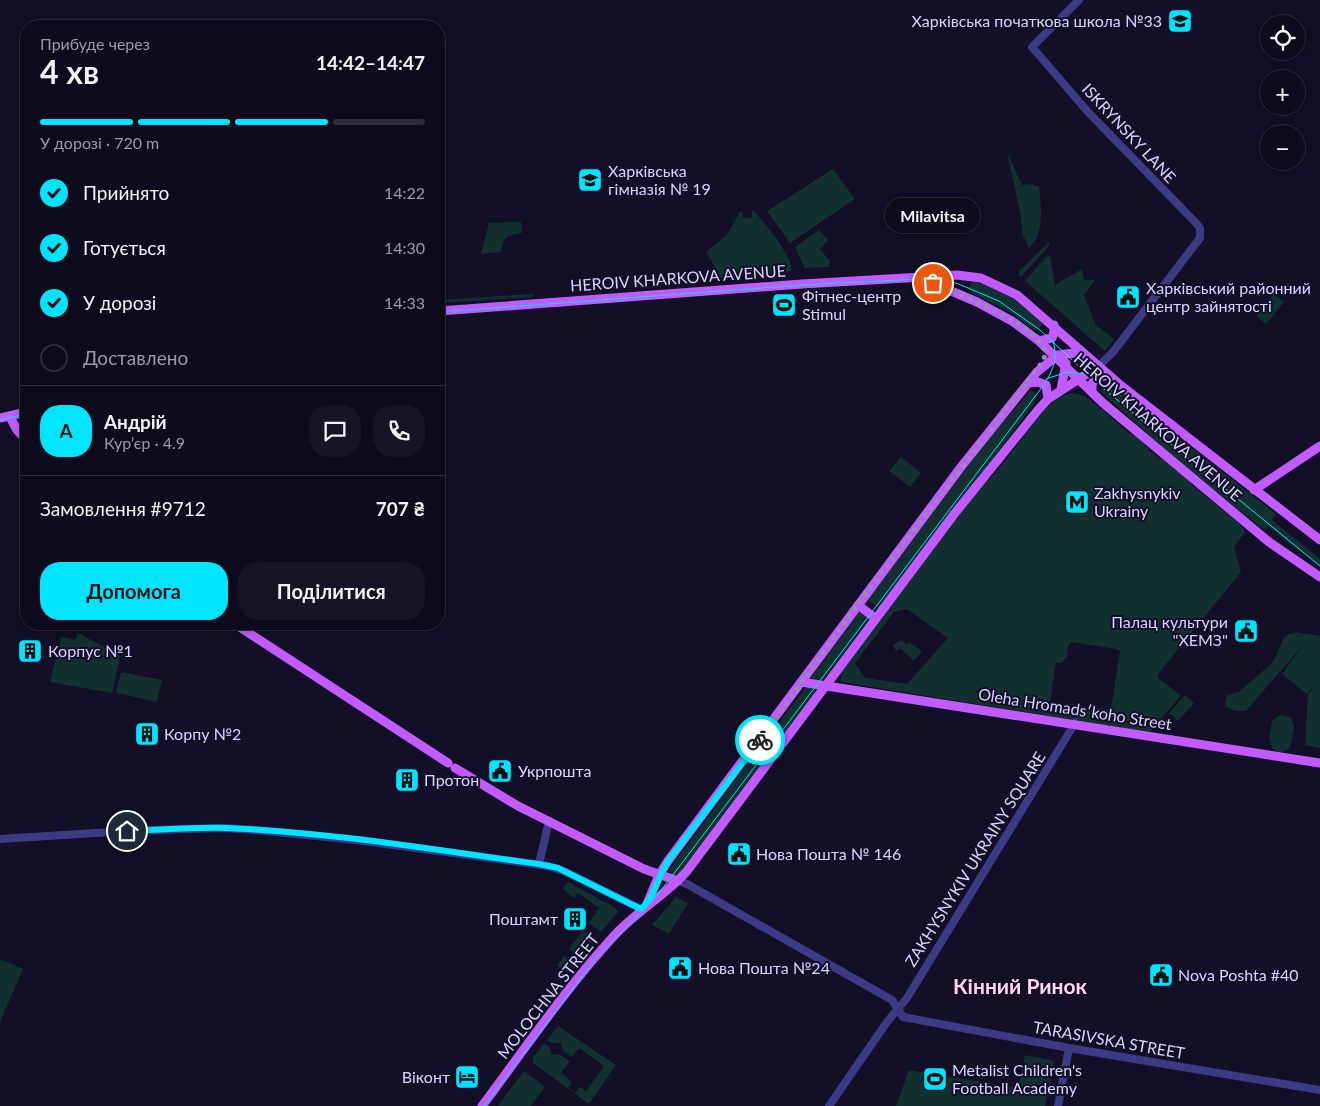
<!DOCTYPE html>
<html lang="uk">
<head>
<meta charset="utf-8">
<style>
	:root { --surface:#0e0b1c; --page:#171425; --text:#f1f3f6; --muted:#9b9ba3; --line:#2e2b3b; --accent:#00e5ff }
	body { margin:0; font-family:Lato,sans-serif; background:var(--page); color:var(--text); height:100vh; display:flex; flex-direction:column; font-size:19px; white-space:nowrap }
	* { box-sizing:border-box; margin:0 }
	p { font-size:16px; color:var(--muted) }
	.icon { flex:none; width:28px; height:28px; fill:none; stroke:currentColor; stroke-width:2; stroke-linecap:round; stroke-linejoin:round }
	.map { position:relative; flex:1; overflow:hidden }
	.side { position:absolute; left:20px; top:20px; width:425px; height:610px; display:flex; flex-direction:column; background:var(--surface); border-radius:20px; box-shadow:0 2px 8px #0003,0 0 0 1px var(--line) }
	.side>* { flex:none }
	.controls { position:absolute; left:1260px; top:15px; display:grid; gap:10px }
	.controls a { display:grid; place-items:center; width:45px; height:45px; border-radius:50%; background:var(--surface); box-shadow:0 2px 8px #0003,0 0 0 1px var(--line); font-size:25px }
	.pin { position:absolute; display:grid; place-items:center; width:42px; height:42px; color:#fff; margin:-21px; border:2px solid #fff; border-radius:50%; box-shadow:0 1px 5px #0007 }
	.courier { position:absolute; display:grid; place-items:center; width:50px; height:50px; margin:-25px; border:4px solid #00e5ff; border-radius:50%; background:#fff; color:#222; box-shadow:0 1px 6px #0007 }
	.bubble { position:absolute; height:35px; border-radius:18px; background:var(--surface); box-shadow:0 2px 8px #0003,0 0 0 1px var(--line); font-size:16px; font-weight:700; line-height:35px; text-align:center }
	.summary em { font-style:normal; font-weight:700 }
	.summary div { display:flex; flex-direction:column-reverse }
	.summary { display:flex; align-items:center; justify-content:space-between; height:85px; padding:0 20px }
	h1 { font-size:32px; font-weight:700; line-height:38px }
	.bar { display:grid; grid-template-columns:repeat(4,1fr); gap:8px 5px; align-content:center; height:60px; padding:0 20px }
	.bar i { height:6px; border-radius:4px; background:var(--line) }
	.bar .current { background:var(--accent) }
	.bar p { grid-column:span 4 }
	.line { display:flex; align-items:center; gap:12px; padding:0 20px; border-top:1px solid var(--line) }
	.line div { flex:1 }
	.round { display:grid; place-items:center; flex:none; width:52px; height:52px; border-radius:20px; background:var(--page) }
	ol { padding:0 20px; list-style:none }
	li { display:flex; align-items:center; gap:15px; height:55px }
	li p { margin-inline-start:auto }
	li .icon { padding:5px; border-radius:50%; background:var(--accent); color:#111; stroke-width:4 }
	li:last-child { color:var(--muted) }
	li i { width:28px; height:28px; border:2px solid var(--line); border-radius:50% }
	.primary-button { display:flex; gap:10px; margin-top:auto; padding:10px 20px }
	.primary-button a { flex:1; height:58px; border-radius:20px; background:var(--accent); color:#111; font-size:20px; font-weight:700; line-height:58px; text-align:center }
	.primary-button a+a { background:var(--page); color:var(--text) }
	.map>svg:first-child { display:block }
</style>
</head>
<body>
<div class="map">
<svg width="1320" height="1106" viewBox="0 0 1320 1106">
	<rect width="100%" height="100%" fill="#130f26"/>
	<path fill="#12302f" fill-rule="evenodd" d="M1007 152 1022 185 1031 184 1039 187C1041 206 1045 234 1029 248L1022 233 1021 217Z
		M833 169 855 199 790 243 767 211Z
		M752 209C763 221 794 257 791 271L716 279 715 267 706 252 727 235 740 212H743V218H752Z
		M521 222 522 233C507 235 503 237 501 252L481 254 489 223Z
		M819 230 828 240 820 249 830 261 829 267 805 268 795 247Z
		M1049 242V246L1022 276H1019V271Z
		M1050 256 1055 285 1082 269 1084 280H1095L1084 295 1095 324 1114 339 1105 351 1025 281 1046 257Z
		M975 282C992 285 1038 309 1043 325L1035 331 1011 313 972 293 968 288 971 283Z
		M533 294V297L439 303V300Z
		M1274 294 1284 302 1266 324 1256 316Z
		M1108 382 1276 514 1272 520 1320 559V567L1268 526 1264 530 1199 478 1191 484 1241 525 1245 532 1234 547 1241 572 1158 674V678L1181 696 1162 717 1163 719 1149 732 841 682 840 672 980 485C1010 471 1044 384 1078 394 1093 398 1117 424 1130 434H1134C1147 445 1157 465 1177 460L1101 392 1100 389ZM907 609 948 638 907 684 865 678 855 663 894 612ZM1071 642 1117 649 1120 651 1111 710 1050 701 1056 663H1061L1067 657 1068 646Z
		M1031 390 1038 395 1032 407 879 608 867 600 987 441Z
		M901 457 921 473 910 487 889 471Z
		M859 612 869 619 823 681 810 679Z
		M1295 632 1320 636V748L1305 745 1308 695 1317 683 1307 694 1282 674 1304 644 1246 711H1236L1225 706 1227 695 1239 692 1273 662 1285 636Z
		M78 633 120 656 112 693 50 682 61 637 75 640Z
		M901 640 907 644 909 642 922 651 914 661 900 648 896 651 893 645Z
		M121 672 162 680 157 702 116 693Z
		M806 687 815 689V694L685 867 675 876 668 871 674 862Z
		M1185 695 1194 703 1178 721 1169 713Z
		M1280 715 1291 717 1294 727 1290 748 1280 753 1273 750 1269 739 1272 721Z
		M568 882 616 908 618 912 601 932 589 923 599 908 578 893 574 898 563 889Z
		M676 897 688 903 669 934 652 925Z
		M583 930 595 939 580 957 569 949Z
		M564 956 575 965 568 974 557 966Z
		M0 959 23 969 0 1022Z
		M558 1026 616 1065 589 1104 533 1063V1058L544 1043 549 1047 552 1054 560 1055 570 1061 561 1073 572 1082 568 1088 575 1093 580 1087 586 1091 604 1066 579 1048 572 1057 563 1051 561 1043H552L547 1040Z
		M1025 1055 1054 1061 1045 1106H896L909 1070 1018 1088Z
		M524 1071 545 1087 531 1106H498Z"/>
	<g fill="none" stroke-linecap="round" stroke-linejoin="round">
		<path stroke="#3d3a85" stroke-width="8" d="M1079 0 1032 47 1088 112 1196 223 1200 228V238L1113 352 1099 366
			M0 839 127 831 223 828 256 830 356 840 549 866 566 872 641 909
			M539 864 549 821
			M678 881 687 884 892 1000 903 1017 1069 1048 1320 1090
			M829 1106 887 1022 907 998 1075 723
			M1058 1106 1069 1048"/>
		<path stroke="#c25bff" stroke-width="9" d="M923 279 977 302 1012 321 1039 341 1103 403 1269 542 1320 577
			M439 311 802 284 957 275 981 278 1017 295 1119 384 1320 540
			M1039 341 1052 338 1054 332V325
			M1028 383 1038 382 1046 385 1048 399
			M1061 389 1066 363
			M1092 392V384L1095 378 1109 375
			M10 417 17 430 26 440
			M0 418 26 412
			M1254 490 1320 446
			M858 605 875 618
			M235 624 448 763
			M801 682 1320 763
			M455 768 518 806 644 869 678 881
			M647 904 659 875 668 861 961 467 1037 372 1058 355 1074 353 1087 357
			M482 1106C524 1050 566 988 613 937 635 912 665 896 687 871L955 513 1038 410 1048 399 1099 366"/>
		<path stroke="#00e5ff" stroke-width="1" d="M439 312 802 285 919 279 956 283 999 301 1040 330 1099 385 1320 566
			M1046 379 1067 372 1087 374
			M0 420 26 414
			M484 1106 597 957 654 899 679 867 1043 386C1052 372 1059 359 1053 342"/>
	</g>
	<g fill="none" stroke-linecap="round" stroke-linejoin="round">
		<path stroke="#948fb3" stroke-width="5" stroke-dasharray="0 9" d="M760 740 861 600 1043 361C1046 354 1045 349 1041 343 1026 322 959 293 933 283"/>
		<path stroke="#00e5ff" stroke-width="6" d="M127 831C160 830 193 827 226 828 330 832 435 850 539 864L558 868 641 909C655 897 658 876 668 861L760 740"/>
	</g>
	<defs>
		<symbol id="school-square" viewBox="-11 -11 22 22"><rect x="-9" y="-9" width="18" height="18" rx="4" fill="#00e5ff" stroke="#130f26"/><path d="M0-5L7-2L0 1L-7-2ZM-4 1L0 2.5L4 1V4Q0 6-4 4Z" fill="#111"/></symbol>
		<symbol id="civic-square" viewBox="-11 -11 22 22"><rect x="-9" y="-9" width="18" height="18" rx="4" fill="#00e5ff" stroke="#130f26"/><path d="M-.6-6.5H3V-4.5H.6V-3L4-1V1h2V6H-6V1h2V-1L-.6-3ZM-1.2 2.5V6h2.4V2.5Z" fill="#111"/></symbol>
		<symbol id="stadium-square" viewBox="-11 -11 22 22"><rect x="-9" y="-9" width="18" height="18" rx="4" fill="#00e5ff" stroke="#130f26"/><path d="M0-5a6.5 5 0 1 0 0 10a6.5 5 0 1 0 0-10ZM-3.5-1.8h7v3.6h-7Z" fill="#111"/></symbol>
		<symbol id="metro-square" viewBox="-11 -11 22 22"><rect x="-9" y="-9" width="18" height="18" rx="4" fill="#00e5ff" stroke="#130f26"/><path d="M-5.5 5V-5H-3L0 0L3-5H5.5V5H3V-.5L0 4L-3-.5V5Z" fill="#111"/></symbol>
		<symbol id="building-square" viewBox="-11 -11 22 22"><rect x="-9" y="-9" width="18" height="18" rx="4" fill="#00e5ff" stroke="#130f26"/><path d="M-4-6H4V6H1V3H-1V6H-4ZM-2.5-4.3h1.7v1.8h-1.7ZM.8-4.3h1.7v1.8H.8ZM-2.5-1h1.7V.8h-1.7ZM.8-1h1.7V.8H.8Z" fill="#111"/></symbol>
		<symbol id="hotel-square" viewBox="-11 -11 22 22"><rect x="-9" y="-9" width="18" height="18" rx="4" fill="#00e5ff" stroke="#130f26"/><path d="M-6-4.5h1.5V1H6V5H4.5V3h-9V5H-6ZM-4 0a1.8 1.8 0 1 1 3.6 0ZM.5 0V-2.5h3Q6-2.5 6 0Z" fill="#111"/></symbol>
	</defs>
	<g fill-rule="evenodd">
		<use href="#school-square" x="1166" y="7" width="28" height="28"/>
		<use href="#school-square" x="576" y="166" width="28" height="28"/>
		<use href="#civic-square" x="1114" y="283" width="28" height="28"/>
		<use href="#stadium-square" x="770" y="291" width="28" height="28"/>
		<use href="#metro-square" x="1063" y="488" width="28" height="28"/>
		<use href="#civic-square" x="1232" y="617" width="28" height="28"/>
		<use href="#building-square" x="16" y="637" width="28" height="28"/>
		<use href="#building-square" x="133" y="720" width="28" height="28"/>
		<use href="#civic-square" x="486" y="757" width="28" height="28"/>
		<use href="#building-square" x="393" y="766" width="28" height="28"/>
		<use href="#civic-square" x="725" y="840" width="28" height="28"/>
		<use href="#building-square" x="561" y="905" width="28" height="28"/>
		<use href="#civic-square" x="666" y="954" width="28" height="28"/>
		<use href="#civic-square" x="1147" y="961" width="28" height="28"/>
		<use href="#hotel-square" x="453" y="1063" width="28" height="28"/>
		<use href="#stadium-square" x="921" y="1065" width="28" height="28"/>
	</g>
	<g text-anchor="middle" stroke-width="4" stroke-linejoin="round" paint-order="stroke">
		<g font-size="16" fill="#d9d4ff" stroke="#130f26" text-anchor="start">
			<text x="1162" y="27" text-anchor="end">Харківська початкова школа №33</text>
			<text x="608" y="177">Харківська<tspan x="608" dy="18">гімназія № 19</tspan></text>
			<text x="1146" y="294">Харківський районний<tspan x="1146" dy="18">центр зайнятості</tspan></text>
			<text x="802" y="302">Фітнес-центр<tspan x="802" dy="18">Stimul</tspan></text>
			<text x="1094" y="499">Zakhysnykiv<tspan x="1094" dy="18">Ukrainy</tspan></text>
			<text x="1228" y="628" text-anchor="end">Палац культури<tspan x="1228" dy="18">"ХЕМЗ"</tspan></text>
			<text x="48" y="657">Корпус №1</text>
			<text x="164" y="740">Корпу №2</text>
			<text x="518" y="777">Укрпошта</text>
			<text x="424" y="786">Протон</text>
			<text x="756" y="860">Нова Пошта № 146</text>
			<text x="558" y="925" text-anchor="end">Поштамт</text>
			<text x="698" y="974">Нова Пошта №24</text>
			<text x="1178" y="981">Nova Poshta #40</text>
			<text x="952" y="1076">Metalist Children's<tspan x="952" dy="18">Football Academy</tspan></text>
			<text x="450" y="1083" text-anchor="end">Віконт</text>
		</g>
		<g font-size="16" fill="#d9d4ff" stroke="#130f26">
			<text transform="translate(1129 133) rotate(47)" y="6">ISKRYNSKY LANE</text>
			<text transform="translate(678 278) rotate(-4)" y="6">HEROIV KHARKOVA AVENUE</text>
			<text transform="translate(1158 427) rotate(41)" y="6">HEROIV KHARKOVA AVENUE</text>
			<text transform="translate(1075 709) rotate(9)" y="6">Oleha Hromadsʹkoho Street</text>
			<text transform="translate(975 859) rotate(-58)" y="6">ZAKHYSNYKIV UKRAINY SQUARE</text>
			<text transform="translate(548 996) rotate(-52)" y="6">MOLOCHNA STREET</text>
			<text transform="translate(1109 1040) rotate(10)" y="6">TARASIVSKA STREET</text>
		</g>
		<g font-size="21" font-weight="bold" fill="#ffd6f0" stroke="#130f26">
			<text x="1020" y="994">Кінний Ринок</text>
		</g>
	</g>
</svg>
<div class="controls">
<a><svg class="icon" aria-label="locate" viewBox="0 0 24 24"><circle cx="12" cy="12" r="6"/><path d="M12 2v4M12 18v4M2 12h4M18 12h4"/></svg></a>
<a>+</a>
<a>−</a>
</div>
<div class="pin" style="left:933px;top:283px;background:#ea580c"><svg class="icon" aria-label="bag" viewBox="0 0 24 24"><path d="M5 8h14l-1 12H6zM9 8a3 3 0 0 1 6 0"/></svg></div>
<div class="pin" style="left:127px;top:831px;background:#1f2937"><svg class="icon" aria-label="home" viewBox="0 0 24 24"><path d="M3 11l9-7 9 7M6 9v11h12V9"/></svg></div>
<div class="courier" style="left:760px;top:740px"><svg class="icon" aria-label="bike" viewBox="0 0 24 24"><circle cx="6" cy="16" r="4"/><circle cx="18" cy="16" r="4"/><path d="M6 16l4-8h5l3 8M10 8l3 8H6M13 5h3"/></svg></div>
<div class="bubble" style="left:885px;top:198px;width:95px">Milavitsa</div>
<section class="side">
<div class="summary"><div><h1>4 хв</h1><p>Прибуде через</p></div><em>14:42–14:47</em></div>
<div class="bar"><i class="current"></i><i class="current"></i><i class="current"></i><i></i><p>У дорозі · 720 m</p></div>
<ol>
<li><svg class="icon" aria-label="check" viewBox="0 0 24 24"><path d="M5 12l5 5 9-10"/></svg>Прийнято<p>14:22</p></li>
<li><svg class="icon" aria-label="check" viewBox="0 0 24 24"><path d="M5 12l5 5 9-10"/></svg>Готується<p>14:30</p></li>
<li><svg class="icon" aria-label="check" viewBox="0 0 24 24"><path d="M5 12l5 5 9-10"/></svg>У дорозі<p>14:33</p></li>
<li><i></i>Доставлено</li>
</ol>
<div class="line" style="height:90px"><b class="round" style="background:var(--accent);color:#111">А</b><div><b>Андрій</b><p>Кур’єр · 4.9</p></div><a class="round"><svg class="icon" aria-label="chat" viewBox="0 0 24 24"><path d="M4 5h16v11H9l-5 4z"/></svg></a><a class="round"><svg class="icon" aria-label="phone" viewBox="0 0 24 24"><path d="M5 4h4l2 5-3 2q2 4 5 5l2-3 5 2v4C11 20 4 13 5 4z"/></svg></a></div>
<div class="line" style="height:65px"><div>Замовлення #9712</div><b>707 ₴</b></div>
<div class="primary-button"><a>Допомога</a><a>Поділитися</a></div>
</section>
</div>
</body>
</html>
